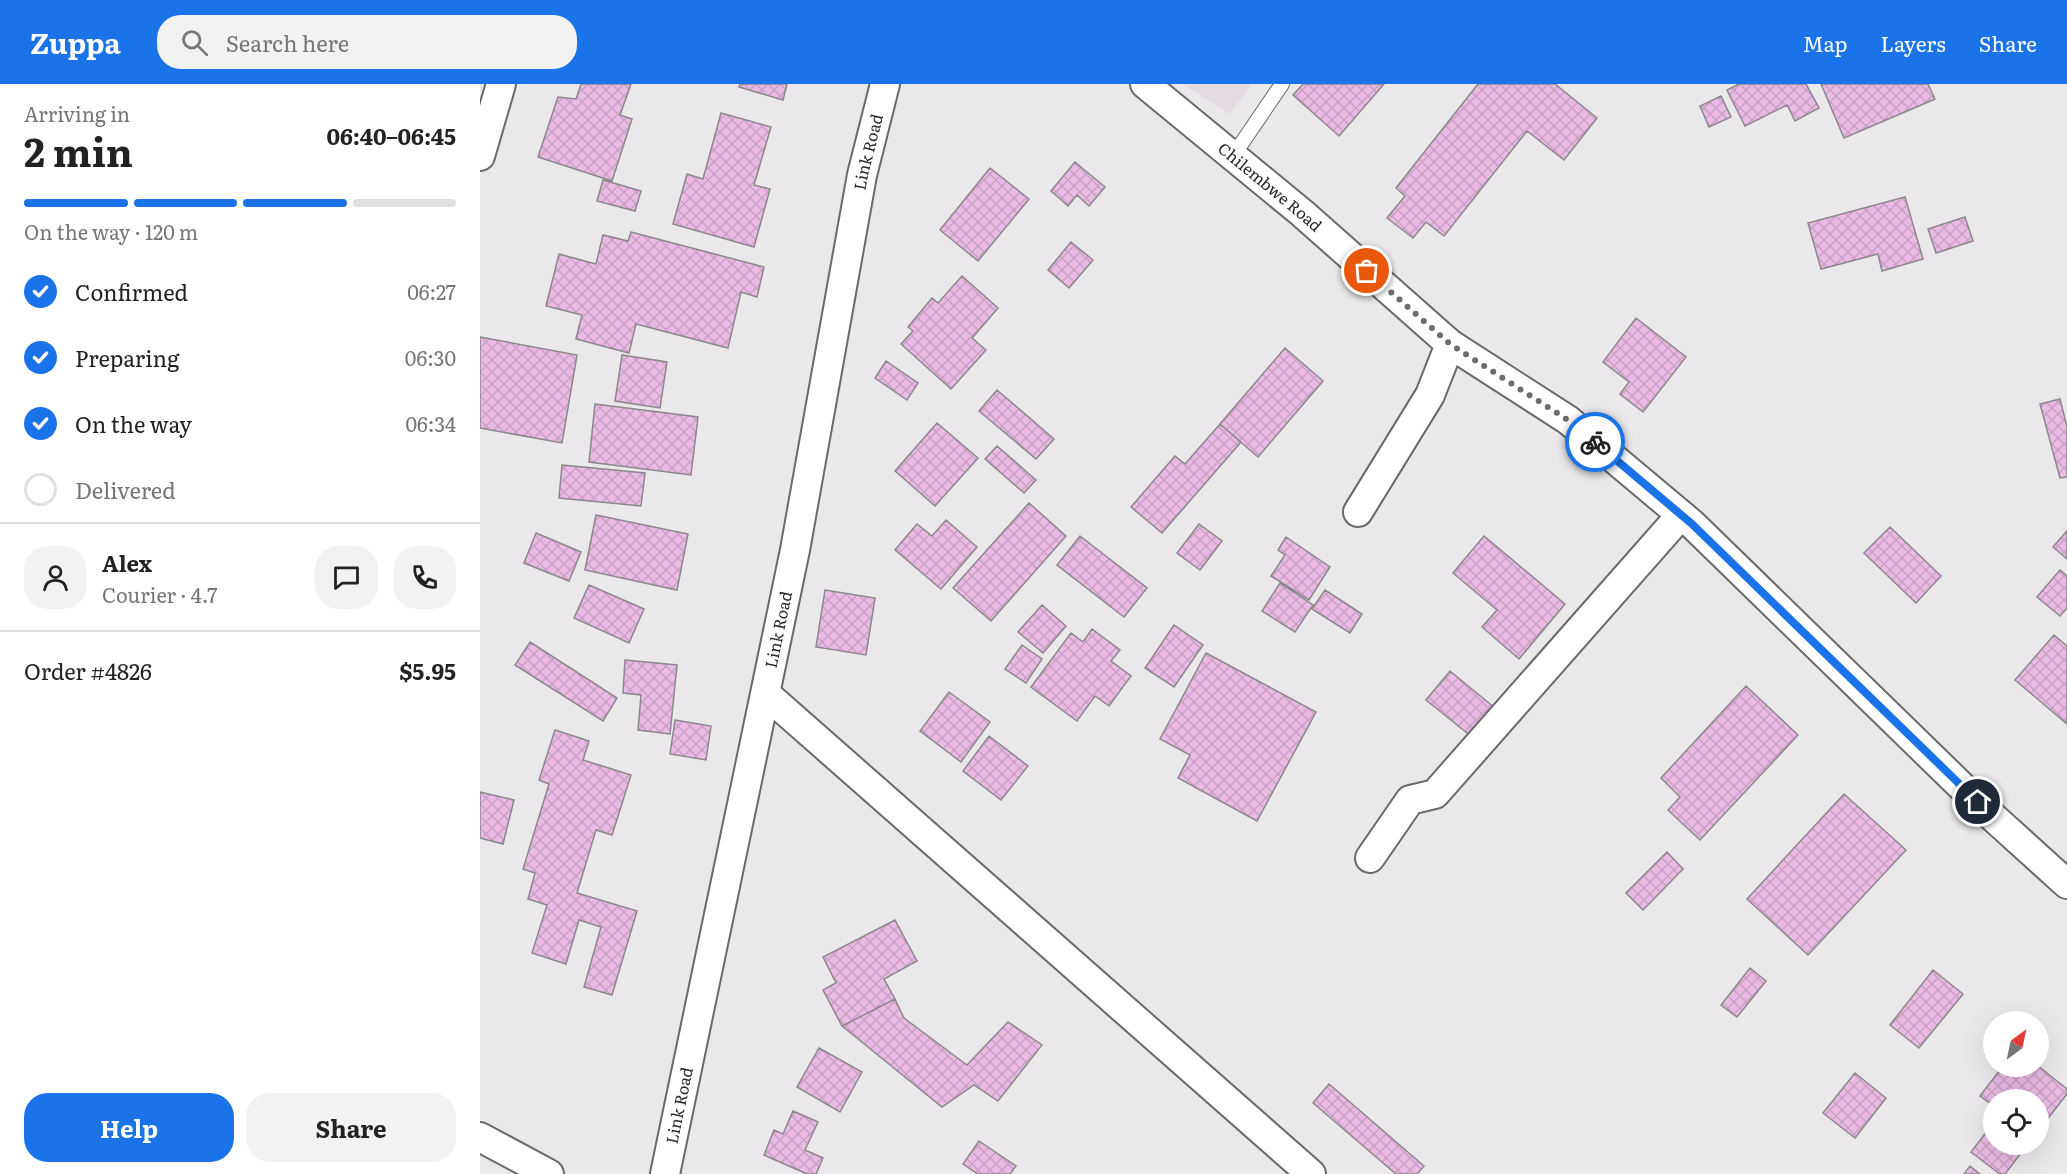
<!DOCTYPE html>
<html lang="en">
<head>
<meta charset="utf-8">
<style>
	:root { --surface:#fff; --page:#f2f2f2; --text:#222; --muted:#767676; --line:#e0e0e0; --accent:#1a73e8 }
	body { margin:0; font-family:Literata,serif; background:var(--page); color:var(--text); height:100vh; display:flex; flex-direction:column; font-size:22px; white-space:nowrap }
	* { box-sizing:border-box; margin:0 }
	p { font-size:20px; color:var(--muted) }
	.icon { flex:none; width:33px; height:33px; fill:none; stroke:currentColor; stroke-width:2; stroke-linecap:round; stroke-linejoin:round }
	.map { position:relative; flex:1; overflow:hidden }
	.panel { display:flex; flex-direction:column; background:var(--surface); width:480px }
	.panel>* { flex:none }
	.needle { width:39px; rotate:33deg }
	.buttons { position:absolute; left:1503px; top:927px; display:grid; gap:12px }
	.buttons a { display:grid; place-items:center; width:66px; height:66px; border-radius:50%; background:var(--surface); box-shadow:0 6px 24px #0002; font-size:30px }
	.pin { position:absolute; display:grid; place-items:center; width:51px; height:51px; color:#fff; margin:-26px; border:3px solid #fff; border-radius:50%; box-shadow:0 2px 6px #0007 }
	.courier { position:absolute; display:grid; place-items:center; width:60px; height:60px; margin:-30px; border:4px solid #1a73e8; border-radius:50%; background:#fff; color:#222; box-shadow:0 2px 8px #0007 }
	.headline em { font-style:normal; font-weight:700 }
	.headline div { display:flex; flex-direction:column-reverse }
	.headline { display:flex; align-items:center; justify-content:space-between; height:102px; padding:0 24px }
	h1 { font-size:39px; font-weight:700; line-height:45px }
	.bar { display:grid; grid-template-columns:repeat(4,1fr); gap:9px 6px; align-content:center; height:72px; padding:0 24px }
	.bar i { height:8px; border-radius:4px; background:var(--line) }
	.bar .active { background:var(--accent) }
	.bar p { grid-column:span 4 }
	.line { display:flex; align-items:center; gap:15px; padding:0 24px; border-top:2px solid var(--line) }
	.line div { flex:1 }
	.round { display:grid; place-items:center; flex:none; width:63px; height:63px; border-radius:24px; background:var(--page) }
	ol { padding:0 24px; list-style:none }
	li { display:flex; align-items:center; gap:18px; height:66px }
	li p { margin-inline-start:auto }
	li .icon { padding:6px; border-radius:50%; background:var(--accent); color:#fff; stroke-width:4 }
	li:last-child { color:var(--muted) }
	li i { width:33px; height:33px; border:3px solid var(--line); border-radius:50% }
	.button { display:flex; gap:12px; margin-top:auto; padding:12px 24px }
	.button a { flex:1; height:69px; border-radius:24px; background:var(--accent); color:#fff; font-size:24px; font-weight:700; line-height:69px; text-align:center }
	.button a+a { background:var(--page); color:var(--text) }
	header { display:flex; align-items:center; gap:36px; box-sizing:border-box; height:84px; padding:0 30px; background:var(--accent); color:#fff }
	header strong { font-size:28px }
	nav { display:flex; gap:33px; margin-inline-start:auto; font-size:21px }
	.search { width:420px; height:54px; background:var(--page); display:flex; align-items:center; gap:15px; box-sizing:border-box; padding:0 21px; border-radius:24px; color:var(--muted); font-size:22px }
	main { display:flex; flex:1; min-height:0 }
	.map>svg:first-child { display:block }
</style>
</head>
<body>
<header>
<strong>Zuppa</strong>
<div class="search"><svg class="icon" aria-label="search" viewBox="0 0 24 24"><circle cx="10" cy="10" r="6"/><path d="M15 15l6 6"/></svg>Search here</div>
<nav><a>Map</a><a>Layers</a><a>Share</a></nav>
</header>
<main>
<section class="panel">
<div class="headline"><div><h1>2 min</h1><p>Arriving in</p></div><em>06:40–06:45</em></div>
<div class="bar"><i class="active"></i><i class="active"></i><i class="active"></i><i></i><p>On the way · 120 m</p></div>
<ol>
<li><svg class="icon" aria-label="check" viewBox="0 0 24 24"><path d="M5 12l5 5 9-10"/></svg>Confirmed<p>06:27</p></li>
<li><svg class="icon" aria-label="check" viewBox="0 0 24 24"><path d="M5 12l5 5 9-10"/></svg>Preparing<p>06:30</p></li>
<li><svg class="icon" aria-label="check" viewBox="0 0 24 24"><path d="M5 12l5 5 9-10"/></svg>On the way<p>06:34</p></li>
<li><i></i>Delivered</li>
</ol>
<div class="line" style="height:108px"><a class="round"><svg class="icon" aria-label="person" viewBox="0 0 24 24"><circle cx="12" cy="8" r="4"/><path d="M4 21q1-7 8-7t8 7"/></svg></a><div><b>Alex</b><p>Courier · 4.7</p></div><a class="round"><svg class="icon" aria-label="chat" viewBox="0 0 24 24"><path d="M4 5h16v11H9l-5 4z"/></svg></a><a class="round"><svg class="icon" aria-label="phone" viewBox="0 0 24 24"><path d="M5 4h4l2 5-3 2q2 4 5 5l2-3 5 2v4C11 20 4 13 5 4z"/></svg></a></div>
<div class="line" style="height:78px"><div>Order #4826</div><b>$5.95</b></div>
<div class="button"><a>Help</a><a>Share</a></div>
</section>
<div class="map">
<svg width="1587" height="1090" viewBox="0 0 1587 1090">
	<defs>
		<pattern id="building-cross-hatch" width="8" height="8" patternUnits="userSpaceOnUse" patternTransform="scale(1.5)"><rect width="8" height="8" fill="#eabae5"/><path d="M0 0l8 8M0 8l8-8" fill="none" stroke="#c9a0c4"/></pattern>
	</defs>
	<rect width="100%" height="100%" fill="#eae8ea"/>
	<path fill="#e3dae2" d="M702 0H772L750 30Z"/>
	<path fill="url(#building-cross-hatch)" stroke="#8b888a" stroke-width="1.5" d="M101 0H151L140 31 152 35 132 97 58 73 78 13 96 15Z
		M260 0H307L303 16 259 3Z
		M823 0H904L859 52 813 11Z
		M998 0H1075L1117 34 1084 76 1047 47 964 152 946 138 933 154 907 134 925 112 916 104Z
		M1259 0H1326L1339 24 1315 37 1307 21 1265 42 1247 6Z
		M1341 0H1448L1455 15 1364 54Z
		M1241 12 1251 33 1229 43 1220 22Z
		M241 29 291 43 274 101 290 105 274 163 193 140 207 90 223 95Z
		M595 78 625 103 609 122 597 111 588 122 571 107Z
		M510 84 549 115 498 177 460 146Z
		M123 96 161 107 155 127 117 117Z
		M1425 113 1443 175 1402 187 1398 170 1341 185 1328 139Z
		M1485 133 1493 157 1456 169 1448 145Z
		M151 148 284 183 277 213 261 208 248 264 156 240 149 269 96 255 102 231 66 222 79 170 116 180 123 151 148 157Z
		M591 158 613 176 589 204 568 186Z
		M482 192 518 224 492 254 506 266 471 305 421 260 433 247 428 243 452 214 458 219Z
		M1156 234 1206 273 1163 328 1140 310 1149 298 1123 278Z
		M0 253 97 271 82 359 0 344Z
		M805 264 843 297 778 373 740 340Z
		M142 271 187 278 180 324 135 317Z
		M406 277 438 299 427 316 395 294Z
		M517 306 574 355 556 375 499 327Z
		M1580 315 1587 343V393L1580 394 1560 320Z
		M115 320 218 333 211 391 109 378Z
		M457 339 498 374 455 422 415 387Z
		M740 340 761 358 682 449 651 423 695 372 705 380Z
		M517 362 556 396 544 409 505 375Z
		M82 381 165 389 161 422 79 414Z
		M549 419 586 452 511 537 473 504Z
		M116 431 208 450 197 506 105 486Z
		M466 436 497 463 461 505 415 466 437 440 452 452Z
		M719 440 742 457 720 486 697 469Z
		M1410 443 1461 492 1436 519 1384 469Z
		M1587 447V475L1573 463Z
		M56 449 101 468 89 497 44 479Z
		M600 452 667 504 644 533 577 481Z
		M1004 452 1085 520 1039 575 1002 543 1017 526 973 489Z
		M806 453 850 483 829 516 791 492 805 471 798 466Z
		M1580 486 1587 492V524L1580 532 1557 513Z
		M800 499 833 521 815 548 782 527Z
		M109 501 164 525 149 559 94 534Z
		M345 506 395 514 386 571 336 563Z
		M845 506 882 530 870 549 832 525Z
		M562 521 586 542 563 569 538 548Z
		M694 541 723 561 694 603 665 584Z
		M612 545 640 566 631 577 651 592 629 622 615 612 597 637 551 603 591 549 603 558Z
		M1574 551 1587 562V640L1535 596Z
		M50 558 137 614 123 637 35 581Z
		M542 561 562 575 546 599 525 585Z
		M726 569 836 628 777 737 698 694 710 671 680 655Z
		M145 576 197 581 190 650 158 646 161 611 143 609Z
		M970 587 1015 624 992 653 946 616Z
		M1266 602 1318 651 1220 756 1188 726 1200 713 1181 694Z
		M469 608 510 638 481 678 440 647Z
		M195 636 231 642 226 676 190 670Z
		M75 646 109 657 103 676 151 691 132 751 116 746 97 809 157 827 132 911 104 903 121 843 99 836 86 880 52 869 67 821 48 815 55 789 43 785 69 700 59 696Z
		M509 652 548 682 521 716 483 687Z
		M0 708 34 716 23 760 0 754Z
		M1364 710 1426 766 1328 871 1267 815Z
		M1187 768 1203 785 1163 826 1146 809Z
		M415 836 437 877 404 895 415 915 362 942 343 906 356 899 343 873Z
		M1270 884 1286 897 1257 933 1241 921Z
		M1453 886 1483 910 1439 964 1410 941Z
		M415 915 424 934 487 981 528 938 562 961 518 1017 494 1001 462 1023 362 942Z
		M339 964 382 988 360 1028 317 1003Z
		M1523 982H1558L1587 1005V1010L1558 1047V1016H1514V1022L1500 1012Z
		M1375 989 1406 1014 1375 1054 1343 1029Z
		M849 1000 944 1082 937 1090H916L833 1019Z
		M313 1027 338 1038 325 1066 343 1074 336 1090H327L284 1071 294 1046 303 1050Z
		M1514 1038V1060H1548L1525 1090H1520L1491 1068Z
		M499 1057 536 1082 530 1090H498L483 1080Z
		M1490 1082 1500 1090H1484Z"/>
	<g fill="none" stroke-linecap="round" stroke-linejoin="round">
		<defs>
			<path id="service" d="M753 72 802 0"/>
			<g id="minor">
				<path id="s1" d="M665 0 822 129 970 260 1088 336 1212 440 1514 734 1587 800"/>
				<path d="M0 72 21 0"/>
				<path d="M878 428 950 311 970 260"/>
				<path d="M286 610 831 1090"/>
				<path d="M890 774 930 716 955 710 1201 431"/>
				<path d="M0 1053 69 1090"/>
				<path id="s2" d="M185 1090 315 466 382 91 405 0"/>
			</g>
		</defs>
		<use href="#service" stroke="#6b686a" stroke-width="16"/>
		<use href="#minor" stroke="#6b686a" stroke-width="32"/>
		<use href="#service" stroke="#fff" stroke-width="14"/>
		<use href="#minor" stroke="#fff" stroke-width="28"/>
	</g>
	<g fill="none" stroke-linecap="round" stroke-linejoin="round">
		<path stroke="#6d6b6d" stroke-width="6" stroke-dasharray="0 10.8" d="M887 187 970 260 1088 336 1115 358"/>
		<path stroke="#1a73e8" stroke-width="8" d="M1115 358 1212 440 1498 718"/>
	</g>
	<g text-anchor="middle" stroke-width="4.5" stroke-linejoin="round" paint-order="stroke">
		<g font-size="16" fill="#292829" stroke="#f8f5f7">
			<text dy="6" stroke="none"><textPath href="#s2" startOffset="1042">Link Road</textPath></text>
			<text dy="6" stroke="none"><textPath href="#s1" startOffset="162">Chilembwe Road</textPath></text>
			<text dy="6" stroke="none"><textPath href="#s2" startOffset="556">Link Road</textPath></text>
			<text dy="6" stroke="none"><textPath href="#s2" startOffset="70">Link Road</textPath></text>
		</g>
	</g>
</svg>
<div class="buttons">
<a><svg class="needle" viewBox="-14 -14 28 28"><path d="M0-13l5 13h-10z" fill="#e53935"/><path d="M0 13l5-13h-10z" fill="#767676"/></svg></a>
<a><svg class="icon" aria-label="locate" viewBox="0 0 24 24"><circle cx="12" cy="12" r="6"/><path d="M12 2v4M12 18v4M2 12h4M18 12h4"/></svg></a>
</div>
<div class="pin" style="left:887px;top:187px;background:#ea580c"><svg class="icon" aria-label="bag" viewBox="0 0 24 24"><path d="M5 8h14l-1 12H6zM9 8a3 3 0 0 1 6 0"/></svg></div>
<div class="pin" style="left:1498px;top:718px;background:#1f2937"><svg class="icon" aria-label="home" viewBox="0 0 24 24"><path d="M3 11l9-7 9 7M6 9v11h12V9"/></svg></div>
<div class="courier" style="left:1115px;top:358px"><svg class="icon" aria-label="bike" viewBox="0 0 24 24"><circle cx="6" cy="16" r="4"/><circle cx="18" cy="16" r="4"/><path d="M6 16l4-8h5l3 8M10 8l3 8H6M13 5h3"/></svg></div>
</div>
</main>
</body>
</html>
